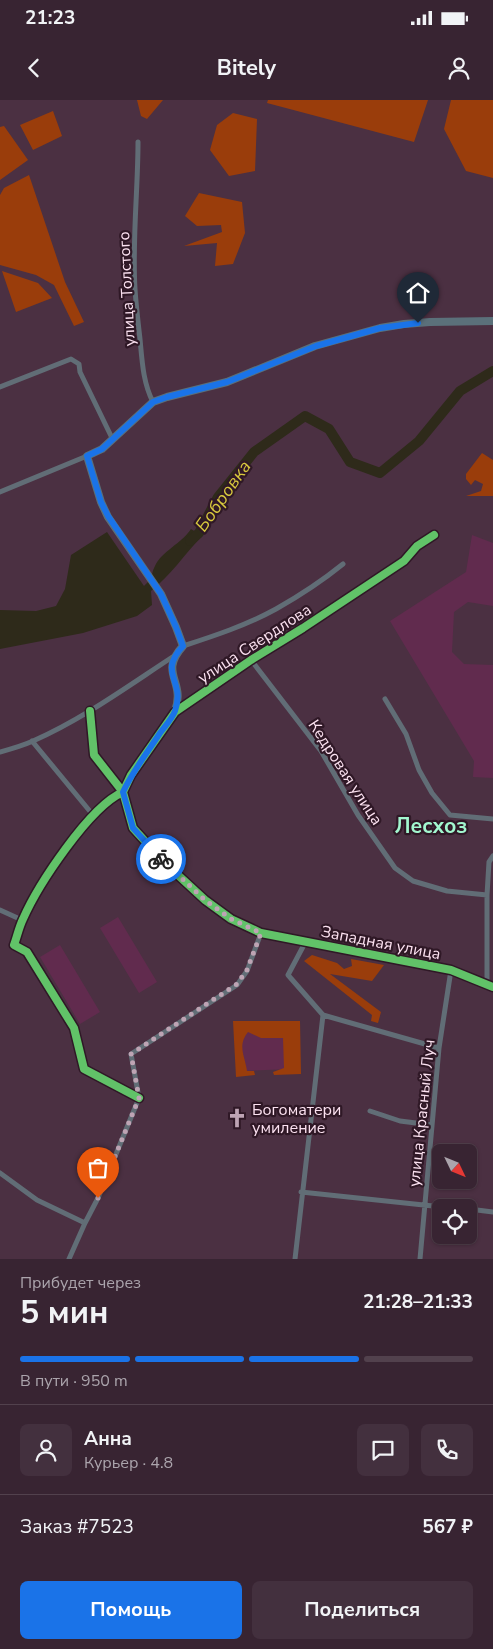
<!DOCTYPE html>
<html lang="ru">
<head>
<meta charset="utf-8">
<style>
	:root { --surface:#382432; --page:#43303e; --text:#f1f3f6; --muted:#aba4ac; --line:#52414d; --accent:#1a73e8 }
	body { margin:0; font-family:"Nunito Sans",sans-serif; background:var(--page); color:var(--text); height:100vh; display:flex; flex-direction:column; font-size:19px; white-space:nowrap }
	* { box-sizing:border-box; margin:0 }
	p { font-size:16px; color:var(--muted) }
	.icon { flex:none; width:28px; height:28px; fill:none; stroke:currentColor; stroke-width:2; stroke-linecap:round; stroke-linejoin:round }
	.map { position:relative; height:1159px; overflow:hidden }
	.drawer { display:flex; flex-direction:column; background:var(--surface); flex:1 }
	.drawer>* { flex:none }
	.needle { width:32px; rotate:133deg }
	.tools { position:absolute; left:432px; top:1044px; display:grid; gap:10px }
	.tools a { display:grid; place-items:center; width:45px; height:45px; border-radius:8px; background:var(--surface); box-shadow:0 1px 4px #0004,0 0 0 1px var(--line); font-size:25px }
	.pin { position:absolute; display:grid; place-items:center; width:42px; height:42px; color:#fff; margin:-51px -21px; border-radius:50% 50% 50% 0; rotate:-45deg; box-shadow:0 0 5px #0007 }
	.pin .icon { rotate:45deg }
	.courier { position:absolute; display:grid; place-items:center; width:50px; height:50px; margin:-25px; border:4px solid #1a73e8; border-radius:50%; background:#fff; color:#222; box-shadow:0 1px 6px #0007 }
	.summary em { font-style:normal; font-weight:700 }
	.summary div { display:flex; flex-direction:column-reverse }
	.summary { display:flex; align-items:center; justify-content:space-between; height:85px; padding:0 20px }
	h1 { font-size:32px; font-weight:700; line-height:38px }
	.bar { display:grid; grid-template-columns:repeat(4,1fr); gap:8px 5px; align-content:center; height:60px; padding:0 20px }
	.bar i { height:6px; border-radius:4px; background:var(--line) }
	.bar .selected { background:var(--accent) }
	.bar p { grid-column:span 4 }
	.line { display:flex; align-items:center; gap:12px; padding:0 20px; border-top:1px solid var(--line) }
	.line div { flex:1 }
	.round { display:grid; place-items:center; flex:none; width:52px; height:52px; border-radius:8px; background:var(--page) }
	.primary-button { display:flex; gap:10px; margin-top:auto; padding:10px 20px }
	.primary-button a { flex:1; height:58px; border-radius:8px; background:var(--accent); color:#fff; font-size:20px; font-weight:700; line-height:58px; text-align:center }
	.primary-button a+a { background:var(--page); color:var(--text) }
	.status { display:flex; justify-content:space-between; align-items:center; height:35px; padding:0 25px; background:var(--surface); direction:ltr }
	.status svg { height:14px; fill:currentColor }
	header { display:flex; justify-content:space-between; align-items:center; height:65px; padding:0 20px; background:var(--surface); font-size:22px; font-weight:700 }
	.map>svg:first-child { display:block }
</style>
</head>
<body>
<div class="status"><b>21:23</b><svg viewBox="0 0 49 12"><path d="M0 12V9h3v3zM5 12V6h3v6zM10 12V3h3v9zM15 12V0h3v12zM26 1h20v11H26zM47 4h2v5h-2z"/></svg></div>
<header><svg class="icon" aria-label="back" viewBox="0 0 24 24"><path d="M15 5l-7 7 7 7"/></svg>Bitely<svg class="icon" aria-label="person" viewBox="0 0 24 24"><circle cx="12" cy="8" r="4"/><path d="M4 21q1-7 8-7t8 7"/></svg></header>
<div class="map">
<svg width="493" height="1159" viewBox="0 0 493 1159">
	<rect width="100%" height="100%" fill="#4b3042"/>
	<path fill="#612b4e" d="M472 435 493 443V506L468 502 454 512 452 552 464 564 493 565V678L473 677 474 661 390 521 466 472Z
		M118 817 157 882 139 893 100 828Z
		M60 845 100 912 80 924 40 857Z
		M290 931 291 969 241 971 240 932Z"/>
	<path fill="#9a3d0b" d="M137 0H163L147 19 141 16Z
		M268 0H428L414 42 267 3Z
		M451 0H493V78L466 71 444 29Z
		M53 11 62 36 33 50 20 25Z
		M233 13 257 19 255 71 229 76 210 50 217 25Z
		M4 26 28 60 0 80V27Z
		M29 75 65 182 84 222 74 226 54 185 36 175 0 165V95L4 88Z
		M199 93 242 102 245 133 233 164 215 166 217 143 184 146 222 132 221 125 197 126 185 116Z
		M2 171 38 183 52 198 16 212Z
		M482 353 493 360V396H466L481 391 483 384 475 380 471 385 466 379V374Z
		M312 855 337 863 344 869 352 866 351 859 384 865 372 881 330 874 381 912 378 923 371 921 372 915 304 861Z
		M233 921H300L301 974 274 975 273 972 284 968 283 938H261L248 932C237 946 245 956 247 971H254L255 975 236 977Z"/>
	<path fill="#2e2a1a" d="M191 429 202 436C185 454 170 476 151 491L152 505 137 516 83 533 0 549V510L36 511 56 506 65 489 71 455 107 432 144 486C156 475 149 478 155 466 161 452 182 443 191 429Z"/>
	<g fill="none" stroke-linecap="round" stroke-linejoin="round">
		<path stroke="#2e2a1a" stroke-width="10" d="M190 441 199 433 218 397 254 352 305 316 329 329 350 362 380 373 419 341 460 291 493 271"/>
		<path stroke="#616d76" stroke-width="5" d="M138 42C138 91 132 140 135 189 136 205 138 222 140 239 142 260 143 283 153 302
			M0 287 71 259 79 264 80 272 112 338
			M0 392 87 356
			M183 546C214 536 247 525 276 509 299 496 322 481 343 464
			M251 560 321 651 358 715 395 768 413 781 447 791 487 795
			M385 599 406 634 419 670 432 693 450 715 493 719
			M90 611 94 655 123 692C89 707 38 785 23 819 19 827 17 837 14 845L27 852 74 928 84 969 139 998
			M175 612 251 560 303 528 404 461 417 446 434 435
			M32 641 93 715
			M0 652C11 649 22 646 33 641 83 619 128 586 174 556
			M0 810 22 820
			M306 841 288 875 323 915
			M487 884V795L489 762 493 756
			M139 998 131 954 237 885 247 871 261 833
			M370 1011 400 1021 432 1025
			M0 1073 37 1100 85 1123
			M301 1092 452 1108
			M469 1109 493 1112
			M69 1159 85 1123 98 1098 139 998
			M295 1159 323 915 439 948
			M420 1159 439 948 451 870"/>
		<path stroke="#5b707a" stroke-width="8" d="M493 221 430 222 404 224 380 228 315 246 227 282 167 297 153 302 102 349 87 356 101 402 108 417 161 494 176 527 183 546C158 574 186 580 175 611 172 620 163 629 158 637 145 655 132 672 123 692L133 728 166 764 205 800 231 819 261 833 451 870 493 887"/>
		<defs>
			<path id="cycleway" d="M90 611 94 655 123 692 133 728 166 764 205 800 231 819 261 833 451 870 493 887
				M139 998 84 969 74 928 27 852 14 845C17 837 19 827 23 819 38 785 89 707 123 692L131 675 175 612 251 560 303 528 404 461 417 446 434 435"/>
		</defs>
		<use href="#cycleway" stroke="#2f1826" stroke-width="11"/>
		<use href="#cycleway" stroke="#61c268" stroke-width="8"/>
	</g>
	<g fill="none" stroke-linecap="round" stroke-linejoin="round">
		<path stroke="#bea4b4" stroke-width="5" stroke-dasharray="0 9" d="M98 1098 139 998 131 954 237 884 247 870 261 833 231 819 205 800 161 759"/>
		<path stroke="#1a73e8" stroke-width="6" d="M161 759 133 728 123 692C133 671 147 653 160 633 165 626 172 619 175 611 186 580 157 574 183 546L176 527 161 494 108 416 101 402 87 356 102 349 153 302 167 297 227 282 316 246 380 228 418 223"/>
	</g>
	<defs>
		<symbol id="church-bare" viewBox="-9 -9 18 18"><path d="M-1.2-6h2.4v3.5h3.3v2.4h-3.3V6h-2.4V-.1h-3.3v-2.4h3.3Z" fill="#bea4b4" stroke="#2f1826" stroke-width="2.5" paint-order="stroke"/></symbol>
	</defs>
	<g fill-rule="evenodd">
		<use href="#church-bare" x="223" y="1004" width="28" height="28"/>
	</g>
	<g text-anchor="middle" stroke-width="4.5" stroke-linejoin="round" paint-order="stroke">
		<g font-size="16" fill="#fce2f1" stroke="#2f1826">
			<text transform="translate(126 189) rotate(-93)" y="6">улица Толстого</text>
			<text transform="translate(254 543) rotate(-33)" y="6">улица Свердлова</text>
			<text transform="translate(346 672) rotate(57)" y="6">Кедровая улица</text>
			<text transform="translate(381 842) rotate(11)" y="6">Западная улица</text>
			<text transform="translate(421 1013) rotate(-84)" y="6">улица Красный Луч</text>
		</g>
		<g font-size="16" fill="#fce2f1" stroke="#2f1826" text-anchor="start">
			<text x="252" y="1015">Богоматери<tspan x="252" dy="18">умиление</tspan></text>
		</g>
		<g font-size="18" font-style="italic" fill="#d8c93e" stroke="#2f1826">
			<text transform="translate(223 396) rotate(-55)" y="6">Бобровка</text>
		</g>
		<g font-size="21" font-weight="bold" fill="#a2f7cf" stroke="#2f1826">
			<text x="431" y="733">Лесхоз</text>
		</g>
	</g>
</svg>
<div class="tools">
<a><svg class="needle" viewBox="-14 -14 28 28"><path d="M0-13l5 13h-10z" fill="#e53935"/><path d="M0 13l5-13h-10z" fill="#aba4ac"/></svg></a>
<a><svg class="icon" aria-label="locate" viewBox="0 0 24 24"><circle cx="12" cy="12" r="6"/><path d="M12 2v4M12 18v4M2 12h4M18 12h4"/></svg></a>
</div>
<div class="pin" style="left:98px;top:1098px;background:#ea580c"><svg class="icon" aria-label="bag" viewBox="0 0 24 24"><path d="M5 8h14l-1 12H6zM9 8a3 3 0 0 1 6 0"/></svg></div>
<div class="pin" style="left:418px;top:223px;background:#1f2937"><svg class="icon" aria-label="home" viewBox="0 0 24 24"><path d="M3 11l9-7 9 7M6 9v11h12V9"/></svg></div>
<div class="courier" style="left:161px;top:759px"><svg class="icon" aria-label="bike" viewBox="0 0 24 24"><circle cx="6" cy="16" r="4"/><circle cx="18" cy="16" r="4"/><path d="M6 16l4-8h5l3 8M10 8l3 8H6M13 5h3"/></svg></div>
</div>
<section class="drawer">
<div class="summary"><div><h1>5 мин</h1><p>Прибудет через</p></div><em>21:28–21:33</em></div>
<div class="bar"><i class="selected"></i><i class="selected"></i><i class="selected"></i><i></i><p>В пути · 950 m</p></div>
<div class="line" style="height:90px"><a class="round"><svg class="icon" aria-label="person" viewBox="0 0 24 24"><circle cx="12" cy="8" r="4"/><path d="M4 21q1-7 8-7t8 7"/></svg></a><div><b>Анна</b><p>Курьер · 4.8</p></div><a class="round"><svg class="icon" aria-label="chat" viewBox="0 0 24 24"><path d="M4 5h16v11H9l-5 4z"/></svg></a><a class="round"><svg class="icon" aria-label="phone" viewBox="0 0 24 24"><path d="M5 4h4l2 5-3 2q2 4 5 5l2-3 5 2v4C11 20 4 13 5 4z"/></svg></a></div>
<div class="line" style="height:65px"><div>Заказ #7523</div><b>567 ₽</b></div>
<div class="primary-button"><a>Помощь</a><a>Поделиться</a></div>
</section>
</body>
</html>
